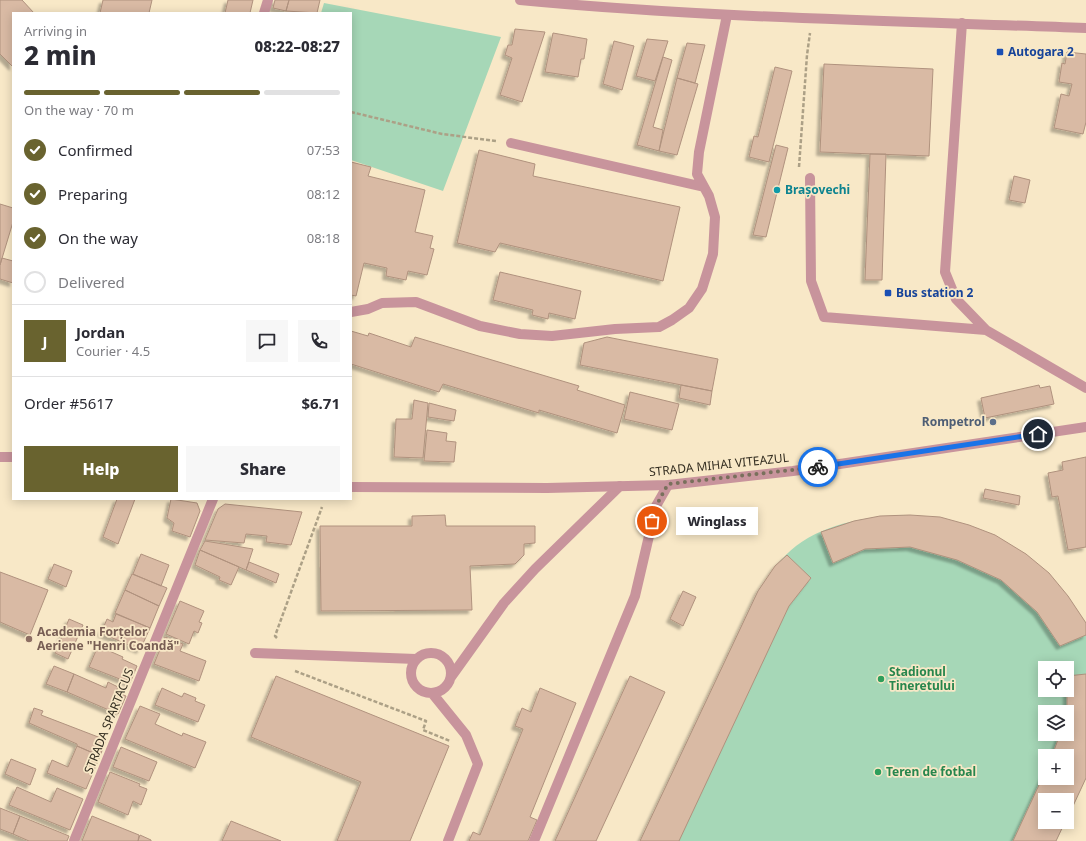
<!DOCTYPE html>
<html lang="en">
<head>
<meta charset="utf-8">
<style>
	:root { --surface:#fff; --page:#f7f7f7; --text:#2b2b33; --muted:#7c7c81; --line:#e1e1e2; --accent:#69632f }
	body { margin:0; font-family:"Noto Sans",sans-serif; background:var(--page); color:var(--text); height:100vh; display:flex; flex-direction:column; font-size:15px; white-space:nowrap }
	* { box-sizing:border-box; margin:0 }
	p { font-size:13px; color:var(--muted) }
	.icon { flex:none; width:22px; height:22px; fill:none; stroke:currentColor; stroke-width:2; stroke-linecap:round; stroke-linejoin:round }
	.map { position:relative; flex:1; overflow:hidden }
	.side { position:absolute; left:12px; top:12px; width:340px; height:488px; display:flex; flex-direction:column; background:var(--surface); border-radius:0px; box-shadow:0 2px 10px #0003 }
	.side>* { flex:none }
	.tools { position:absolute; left:1038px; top:661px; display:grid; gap:8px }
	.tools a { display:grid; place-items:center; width:36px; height:36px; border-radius:0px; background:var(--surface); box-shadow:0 2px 10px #0003; font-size:20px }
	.pin { position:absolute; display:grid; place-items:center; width:34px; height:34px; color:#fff; margin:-17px; border:2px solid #fff; border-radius:50%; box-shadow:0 1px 4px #0007 }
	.courier { position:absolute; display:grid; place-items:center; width:40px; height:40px; margin:-20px; border:3px solid #1a73e8; border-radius:50%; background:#fff; color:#222; box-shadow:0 1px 5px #0007 }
	.bubble { position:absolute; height:28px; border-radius:0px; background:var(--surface); box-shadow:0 2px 10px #0003; font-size:13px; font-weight:800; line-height:28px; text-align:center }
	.headline em { font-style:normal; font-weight:800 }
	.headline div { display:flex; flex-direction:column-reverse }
	.headline { display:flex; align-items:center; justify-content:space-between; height:68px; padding:0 12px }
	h1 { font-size:26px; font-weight:800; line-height:30px }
	.bar { display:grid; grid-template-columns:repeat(4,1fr); gap:6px 4px; align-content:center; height:48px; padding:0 12px }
	.bar i { height:5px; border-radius:3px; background:var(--line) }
	.bar .selected { background:var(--accent) }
	.bar p { grid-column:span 4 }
	.line { display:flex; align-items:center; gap:10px; padding:0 12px; border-top:1px solid var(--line) }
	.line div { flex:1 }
	.round { display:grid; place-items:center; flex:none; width:42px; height:42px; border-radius:0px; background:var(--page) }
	ol { padding:0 12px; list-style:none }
	li { display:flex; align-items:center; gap:12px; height:44px }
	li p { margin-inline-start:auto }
	li .icon { padding:4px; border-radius:50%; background:var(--accent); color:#fff; stroke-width:4 }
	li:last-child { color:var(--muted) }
	li i { width:22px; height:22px; border:2px solid var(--line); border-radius:50% }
	.button { display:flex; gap:8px; margin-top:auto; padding:8px 12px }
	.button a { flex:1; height:46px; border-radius:0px; background:var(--accent); color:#fff; font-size:16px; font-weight:800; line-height:46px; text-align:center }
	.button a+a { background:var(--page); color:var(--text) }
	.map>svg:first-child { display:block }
</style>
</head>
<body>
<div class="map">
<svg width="1086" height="841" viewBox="0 0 1086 841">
	<defs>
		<filter id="shadow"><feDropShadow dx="-3.5" dy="3.5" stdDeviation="1" flood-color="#0004"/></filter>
	</defs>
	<rect width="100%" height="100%" fill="#f8e8c7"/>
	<path fill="#a6d7b7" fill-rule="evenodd" d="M324 3 501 37 443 191 351 160V13H321Z
		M910 515 1086 623V778L1067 819V800H1045V822H1065L1056 841H640L758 591C769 576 780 558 796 546 828 522 870 516 910 515ZM1045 668H1067V690H1045ZM1045 712H1067V734H1045ZM1045 756H1067V778H1045Z"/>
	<path fill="#d9baa4" stroke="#b0927e" filter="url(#shadow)" d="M0 0H22L34 13H13V67L0 54Z
		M103 0H152L149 13H100Z
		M228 0H253L250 13H225Z
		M275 0H289L286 11 273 8Z
		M289 0H320L317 13 286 11Z
		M515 29 545 32 522 102 500 95 512 58 505 55 508 45H512Z
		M553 33 587 39 584 59H581L578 77 545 72Z
		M647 39 668 41 655 81 636 76Z
		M614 41 634 46 622 90 603 84Z
		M687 43 705 45 695 83 677 78Z
		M1067 52 1086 54V122L1083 134 1054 128 1061 94 1069 96 1072 84 1059 82 1062 63 1065 64Z
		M663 57 672 60 653 127 663 130 659 151 637 145Z
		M824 64 933 69 929 156 820 152Z
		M775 67 792 71 769 162 749 157 754 136 758 137Z
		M677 78 698 84 677 155 659 151Z
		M776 145 788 148 766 237 753 235Z
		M479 150 535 164 533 176 680 207 663 281 500 243 495 252 457 243Z
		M870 154H886L882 280H865Z
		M351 162 371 167 368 176 425 190 415 232 433 236 430 248 434 249 427 275 408 271 406 280 386 276 387 268 364 263 356 296 351 295Z
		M1014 176 1030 180 1025 203 1009 200Z
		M0 204 13 208V222L0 265Z
		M2 258 13 261V283L0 279V265Z
		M500 272 581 291 575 319 549 313 548 319 532 315 533 310 493 300Z
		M351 331 368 336 369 333 411 347 415 337 579 386 577 390 625 405 617 433 539 410V413L443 384 439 392 351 364Z
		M607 337 718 359 712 391 580 365 584 343Z
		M681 385 712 391 710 405 679 398Z
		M1039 385 1040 388 1050 386 1054 404 985 418 981 398Z
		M630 392 679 404 672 430 624 419Z
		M414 400 428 403 423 458 394 457 396 419H412Z
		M429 403 456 410 454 421 428 417Z
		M427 430 447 433 446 441 456 442 454 462 424 461Z
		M1086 457V547L1068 550 1058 496 1052 497 1048 473 1063 470 1062 462Z
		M985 489 1020 496 1019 505 983 498Z
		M117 499H135L118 544 103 537Z
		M171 499 197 503 200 511 190 537 172 531 174 523 167 518Z
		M225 504 302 512 291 545 266 542 267 536 246 534 244 543 205 540 218 509Z
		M445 515 446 526H535V543L524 544V555L515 564 470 566 472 610 321 611 320 526H412V516Z
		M910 515 940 517 969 525 995 535 1026 554 1049 573 1068 596 1086 623V635L1060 646 1037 612 1001 580 957 560 910 547 865 549 833 563 821 532 854 521 880 516Z
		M205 541 253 549 246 570 200 550Z
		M200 550 239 567 231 585 219 580 220 577 195 565Z
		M141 554 169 565 161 586 133 574Z
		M787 555 811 578 789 606 679 841H640L758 591 775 566Z
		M249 562 279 574 276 583 246 570Z
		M54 564 72 571 66 587 48 579Z
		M0 572 48 590 30 635 0 622Z
		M132 574 167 588 159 606 125 590Z
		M125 590 159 606 150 628 115 613Z
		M683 591 696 597 683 626 670 619Z
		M180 601 204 611 199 622 202 623 198 633 194 631 189 644 166 634Z
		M116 614 150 628 140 650 101 633 107 619 113 622Z
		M69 619 83 625 68 659 55 653Z
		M165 637 183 644 180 651 206 661 199 681 154 664Z
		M98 646 123 657 122 659 137 666 130 683 89 667Z
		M54 666 74 674 67 692 46 684Z
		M74 674 106 688 108 682 118 687 116 692 126 696 118 714 67 692Z
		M1086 674V778L1067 819V800H1045V822H1065L1056 841H1013L1045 772V778H1067V756H1052L1060 734H1067V676Z
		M276 676 449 746 410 841H337L361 782 251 737Z
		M630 676 665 692 596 841H555Z
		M162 688 182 697 184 693 196 698 195 701 205 705 198 722 155 705Z
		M540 688 576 703 530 817 537 820 528 841H469L473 832 480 835 523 729 515 726 522 708 531 712Z
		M140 706 160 714 155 724 182 736 183 733 206 742 195 768 125 739Z
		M34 708 43 711 41 715 106 740 100 756 77 746V744L29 723Z
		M77 746 100 756 86 789 47 773 52 760 68 767Z
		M121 747 157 762 149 781 113 767Z
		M11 759 36 769 30 785 5 774Z
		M110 772 140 784 139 786 147 789 141 805 133 801 128 815 98 802Z
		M17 787 51 802 57 788 83 799 70 830 9 805Z
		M0 808 20 816 13 834 0 829Z
		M20 816 69 836 67 841H29L13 834Z
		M92 816 139 835 138 841H82Z
		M231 821 281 841H222Z
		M140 835 151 840V841H138Z"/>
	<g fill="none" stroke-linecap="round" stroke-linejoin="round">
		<path stroke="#aca086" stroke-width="2.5" stroke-dasharray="4 2" stroke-linecap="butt" d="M351 112 442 134 496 141
			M799 167 807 55 810 33
			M277 638 275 636 322 507
			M295 671 426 721 423 730 450 741"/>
		<path stroke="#c8949c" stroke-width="10" d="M264 13 268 0
			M962 23 945 272 956 299 986 330 1086 388
			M511 143 704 187
			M810 178 811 281 824 317 986 330
			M351 312 368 309 382 303 416 302 480 326 520 334 552 336 615 329 659 327 672 320 689 308 702 289 713 254 715 217 709 196 697 174 699 152 727 15
			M534 841 635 596 656 506 668 485"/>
		<path stroke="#c8949c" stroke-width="10" d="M411 673a20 20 0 1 1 40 0a20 20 0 1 1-40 0Z
			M255 653 416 659
			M451 677 504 603 535 569 620 486
			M432 693 466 735 478 764 448 841
			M74 841 213 499"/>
		<path stroke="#c8949c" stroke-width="10" d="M520 0C708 18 897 21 1086 28
			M0 457H13
			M351 487 547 488 668 485 793 471 1086 427"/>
	</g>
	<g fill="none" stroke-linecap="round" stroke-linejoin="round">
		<path stroke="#79705c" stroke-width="4" stroke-dasharray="0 7.2" d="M652 521 656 506 668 484 818 467"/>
		<path stroke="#1a73e8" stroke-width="5" d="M818 467 1038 434"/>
	</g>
	<g fill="#1a4fb4" stroke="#f8e8c7" stroke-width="1.5">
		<rect x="996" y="48" width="8" height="8" rx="2"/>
		<rect x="884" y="289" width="8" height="8" rx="2"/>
	</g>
	<circle fill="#0f9aa8" stroke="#f8e8c7" stroke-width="1.5" cx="777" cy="190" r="4"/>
	<circle fill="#5c6f8a" stroke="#f8e8c7" stroke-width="1.5" cx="993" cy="422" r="4"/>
	<circle fill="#8d6e63" stroke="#f8e8c7" stroke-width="1.5" cx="29" cy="639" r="4"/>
	<g fill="#2e9e5b" stroke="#f8e8c7" stroke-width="1.5">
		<circle cx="881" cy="679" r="4"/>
		<circle cx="878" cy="772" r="4"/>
	</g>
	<g text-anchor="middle" stroke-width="3.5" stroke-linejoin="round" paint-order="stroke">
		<g font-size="12" font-weight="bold" fill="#164399" stroke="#f8e8c7" text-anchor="start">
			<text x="1008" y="56">Autogara 2</text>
			<text x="896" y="297">Bus station 2</text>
		</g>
		<g font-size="12" font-weight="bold" fill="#0d838f" stroke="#f8e8c7" text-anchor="start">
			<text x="785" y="194">Brașovechi</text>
		</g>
		<g font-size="12" font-weight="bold" fill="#4e5e75" stroke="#f8e8c7" text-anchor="end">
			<text x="985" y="426">Rompetrol</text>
		</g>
		<g font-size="12" fill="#352f22" stroke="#f8e8c7">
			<text transform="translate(719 465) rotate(-6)" y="4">STRADA MIHAI VITEAZUL</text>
			<text transform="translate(109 721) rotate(-68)" y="4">STRADA SPARTACUS</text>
		</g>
		<g font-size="12" font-weight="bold" fill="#785e54" stroke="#f8e8c7" text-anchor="start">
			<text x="37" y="636">Academia Forțelor<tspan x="37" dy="14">Aeriene "Henri Coandă"</tspan></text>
		</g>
		<g font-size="12" font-weight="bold" fill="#27864d" stroke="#f8e8c7" text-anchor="start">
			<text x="889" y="676">Stadionul<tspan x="889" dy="14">Tineretului</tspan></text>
			<text x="886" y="776">Teren de fotbal</text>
		</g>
	</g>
</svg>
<div class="tools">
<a><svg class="icon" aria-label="locate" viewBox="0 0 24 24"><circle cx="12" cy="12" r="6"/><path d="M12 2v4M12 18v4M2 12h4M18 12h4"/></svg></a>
<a><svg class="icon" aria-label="layers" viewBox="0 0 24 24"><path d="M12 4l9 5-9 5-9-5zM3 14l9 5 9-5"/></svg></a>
<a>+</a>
<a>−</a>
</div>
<div class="pin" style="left:652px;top:521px;background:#ea580c"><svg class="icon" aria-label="bag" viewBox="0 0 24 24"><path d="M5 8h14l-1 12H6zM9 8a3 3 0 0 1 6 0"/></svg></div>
<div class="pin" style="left:1038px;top:434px;background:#1f2937"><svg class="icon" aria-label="home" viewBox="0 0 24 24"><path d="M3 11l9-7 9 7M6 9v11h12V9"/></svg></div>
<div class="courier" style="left:818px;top:467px"><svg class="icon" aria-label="bike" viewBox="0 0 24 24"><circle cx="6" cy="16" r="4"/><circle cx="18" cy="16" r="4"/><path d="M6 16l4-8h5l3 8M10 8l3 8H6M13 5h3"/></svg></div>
<div class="bubble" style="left:676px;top:507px;width:82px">Winglass</div>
<section class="side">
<div class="headline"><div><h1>2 min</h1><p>Arriving in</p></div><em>08:22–08:27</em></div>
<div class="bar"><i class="selected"></i><i class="selected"></i><i class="selected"></i><i></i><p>On the way · 70 m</p></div>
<ol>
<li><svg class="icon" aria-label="check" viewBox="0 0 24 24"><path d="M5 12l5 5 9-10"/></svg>Confirmed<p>07:53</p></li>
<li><svg class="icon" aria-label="check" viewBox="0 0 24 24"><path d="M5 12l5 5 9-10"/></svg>Preparing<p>08:12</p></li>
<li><svg class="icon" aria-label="check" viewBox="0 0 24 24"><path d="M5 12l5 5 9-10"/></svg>On the way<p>08:18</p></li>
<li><i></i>Delivered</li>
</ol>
<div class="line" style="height:72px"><b class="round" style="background:var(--accent);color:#fff">J</b><div><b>Jordan</b><p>Courier · 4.5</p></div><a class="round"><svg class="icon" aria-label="chat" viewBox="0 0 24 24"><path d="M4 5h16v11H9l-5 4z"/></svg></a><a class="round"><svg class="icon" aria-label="phone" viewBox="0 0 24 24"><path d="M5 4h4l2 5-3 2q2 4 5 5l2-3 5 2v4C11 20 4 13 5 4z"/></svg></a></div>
<div class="line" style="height:52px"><div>Order #5617</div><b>$6.71</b></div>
<div class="button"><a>Help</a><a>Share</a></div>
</section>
</div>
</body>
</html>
